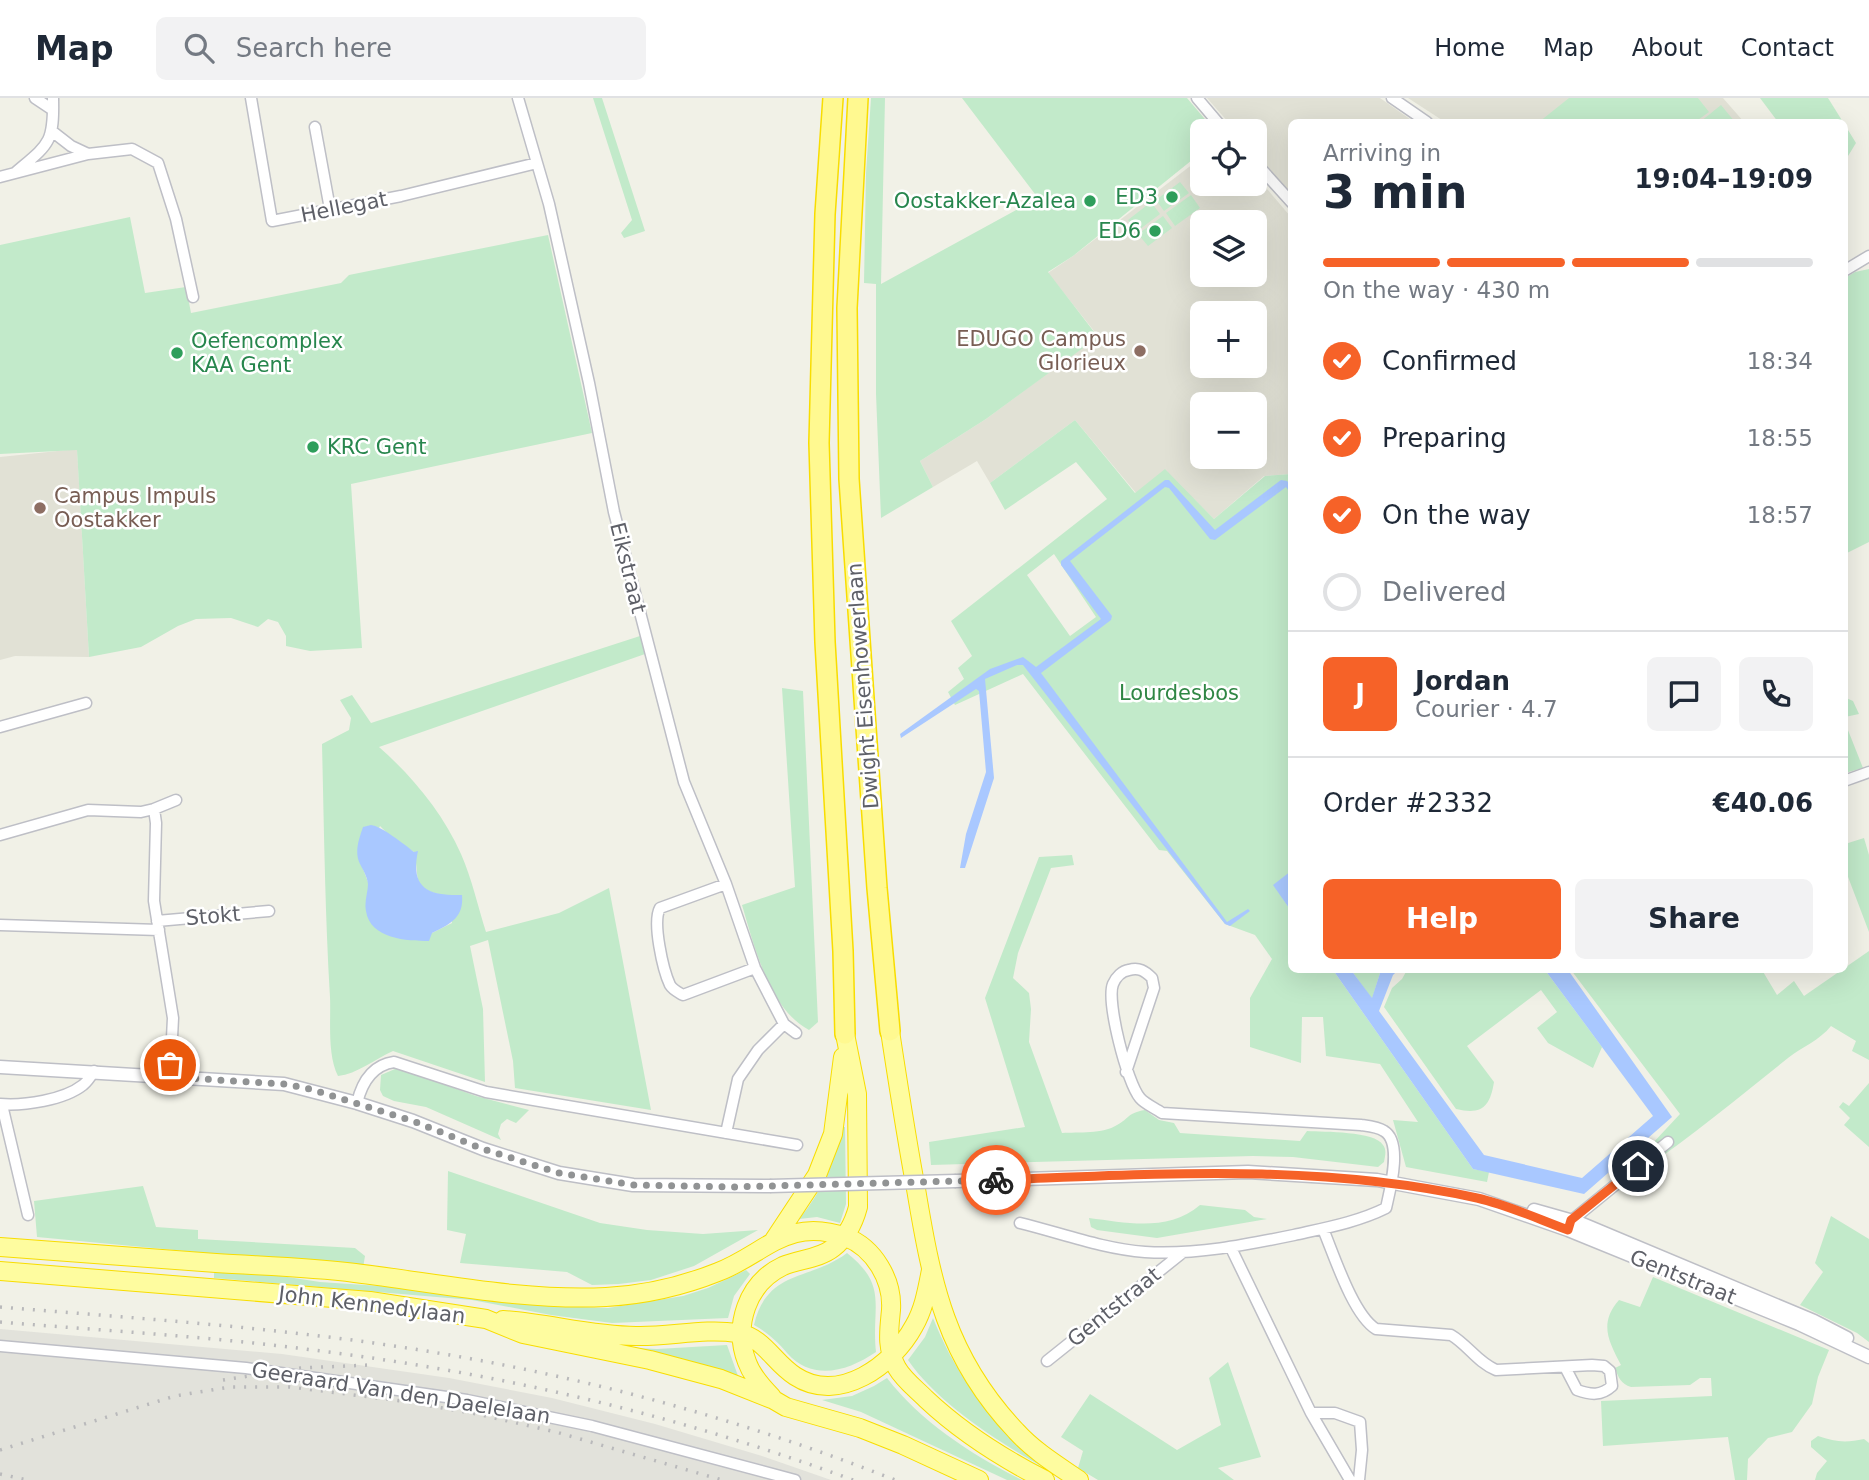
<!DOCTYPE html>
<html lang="en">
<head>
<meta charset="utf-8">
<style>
	:root { --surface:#fff; --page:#f2f2f3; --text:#1f2937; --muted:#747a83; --line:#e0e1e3; --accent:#f66228 }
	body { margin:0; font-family:"DejaVu Sans",sans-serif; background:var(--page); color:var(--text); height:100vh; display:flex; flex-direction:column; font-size:26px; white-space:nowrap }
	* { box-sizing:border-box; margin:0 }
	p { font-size:23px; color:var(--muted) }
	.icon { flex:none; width:38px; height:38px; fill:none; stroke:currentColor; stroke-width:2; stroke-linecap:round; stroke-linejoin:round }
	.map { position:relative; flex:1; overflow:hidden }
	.drawer { position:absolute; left:1288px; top:21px; width:560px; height:854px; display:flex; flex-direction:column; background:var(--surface); border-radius:10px; box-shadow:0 7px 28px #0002 }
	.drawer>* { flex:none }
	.fabs { position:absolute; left:1190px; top:21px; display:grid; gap:14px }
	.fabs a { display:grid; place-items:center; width:77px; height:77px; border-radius:10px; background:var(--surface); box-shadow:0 7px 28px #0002; font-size:35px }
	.pin { position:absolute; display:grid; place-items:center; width:60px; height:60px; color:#fff; margin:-30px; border:4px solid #fff; border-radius:50%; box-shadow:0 2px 7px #0007 }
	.courier { position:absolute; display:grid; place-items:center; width:70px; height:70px; margin:-35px; border:5px solid #f66228; border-radius:50%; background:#fff; color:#222; box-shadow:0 2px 9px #0007 }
	.summary em { font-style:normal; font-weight:700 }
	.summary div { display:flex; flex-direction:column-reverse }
	.summary { display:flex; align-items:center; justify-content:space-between; height:119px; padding:0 35px }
	h1 { font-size:46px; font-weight:700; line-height:52px }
	.bar { display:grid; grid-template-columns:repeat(4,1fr); gap:10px 7px; align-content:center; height:84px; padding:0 35px }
	.bar i { height:9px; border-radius:5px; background:var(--line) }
	.bar .on { background:var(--accent) }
	.bar p { grid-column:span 4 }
	.line { display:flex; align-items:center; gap:18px; padding:0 35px; border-top:2px solid var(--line) }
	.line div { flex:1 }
	.round { display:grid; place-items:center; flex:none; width:74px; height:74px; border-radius:10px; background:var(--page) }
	ol { padding:0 35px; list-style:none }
	li { display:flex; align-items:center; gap:21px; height:77px }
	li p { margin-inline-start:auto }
	li .icon { padding:7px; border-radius:50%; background:var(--accent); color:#fff; stroke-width:4 }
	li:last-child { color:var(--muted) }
	li i { width:38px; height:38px; border:4px solid var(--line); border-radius:50% }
	.primary-button { display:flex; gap:14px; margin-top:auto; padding:14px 35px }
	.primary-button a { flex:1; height:80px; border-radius:10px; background:var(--accent); color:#fff; font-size:28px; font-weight:700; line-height:80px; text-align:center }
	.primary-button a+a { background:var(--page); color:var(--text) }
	header { display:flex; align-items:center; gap:42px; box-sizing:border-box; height:98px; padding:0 35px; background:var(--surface); border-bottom:2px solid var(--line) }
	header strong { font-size:33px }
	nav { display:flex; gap:38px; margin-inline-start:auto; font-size:24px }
	.search { width:490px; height:63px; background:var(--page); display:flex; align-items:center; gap:18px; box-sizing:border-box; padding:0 24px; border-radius:10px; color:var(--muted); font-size:26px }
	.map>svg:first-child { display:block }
</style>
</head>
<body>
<header>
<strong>Map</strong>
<div class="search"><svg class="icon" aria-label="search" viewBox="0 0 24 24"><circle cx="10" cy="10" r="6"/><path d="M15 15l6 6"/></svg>Search here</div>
<nav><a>Home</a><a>Map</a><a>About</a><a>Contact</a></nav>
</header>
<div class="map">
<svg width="1869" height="1382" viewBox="0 0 1869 1382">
	<rect width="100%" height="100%" fill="#f1f1e7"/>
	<path fill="#e2e2db" d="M0 1231 282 1256 449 1280 552 1300 655 1326 762 1358 831 1382H0Z"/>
	<path fill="#e1e1d5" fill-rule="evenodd" d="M1207 0H1380L1414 24H1292L1291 99 1255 56V33H1236Z
		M1408 0H1723L1744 24H1445Z
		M1202 59V86H1255V77L1291 119V376L1264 378 1214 421 1194 401 1136 395 1075 322 990 385 977 363 933 389 920 363 986 321 1098 238 1048 175 1073 158ZM1202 124H1255V177H1202ZM1202 215H1255V268H1202ZM1202 306H1255V359H1202Z
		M77 351 89 559 15 558 0 562V359Z"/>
	<path fill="#c2eaca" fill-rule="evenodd" d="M593 0H602L645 133 624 140 621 135 632 122Z
		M871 0H885L881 186 1038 100 962 0H1187L1215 33H1202V54L1073 158 1048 174 1098 239 986 321 920 363 933 389 881 420 876 296V186L864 185 866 75Z
		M1569 0H1698L1709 14 1695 24H1539Z
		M1760 0H1828L1843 24H1778Z
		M1721 7 1735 24H1700Z
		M1845 27 1856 45 1845 63Z
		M1180 84 1189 95 1164 113 1156 102Z
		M1191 97 1200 110 1175 128 1166 115Z
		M1151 104 1160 116 1136 134 1128 122Z
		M1163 118 1172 130 1148 148 1138 136Z
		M130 119 145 195 186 189 191 215 341 185 349 177 548 137 592 335 351 386 362 550 310 553 286 548V538L278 524 268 521 258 529 231 520 196 521 178 528 141 549 89 559 77 352 0 356V147Z
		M1869 171V444L1845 456V180L1855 174Z
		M1075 322 1135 395 1165 371 1214 421 1265 378 1291 376 1292 773 1274 787 1291 813 1292 872H1333L1473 1071 1489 1074 1487 1084 1406 1069 1393 1022 1418 1024 1380 966 1326 958 1323 919H1302L1301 965 1250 949V900L1272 861 1255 837 1225 826 1167 753 1159 752 1023 576 955 607 948 594 964 581 958 570 972 558 951 523 1107 401 1076 364 1005 412 990 385ZM1054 456 1096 519 1070 538 1027 477Z
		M640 538 645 556 379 649C412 678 443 715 461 756 472 781 478 809 486 834L559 815 609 790 651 1012 515 990 513 963 488 842 470 848 483 911 485 984 393 953C375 961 357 976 338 978 327 956 331 923 330 899 325 815 324 730 322 646L349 632 351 620 340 602 352 597 371 625ZM380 728 391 739 414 754C421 783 409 790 447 798L452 825 432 835 368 784 362 768Z
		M782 590 803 593 818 924 809 932C769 911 754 847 742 807L795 789Z
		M1844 599 1853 603 1859 616 1845 619Z
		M1844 622 1863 670 1845 675H1844Z
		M1864 740 1869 757V834L1845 771V746Z
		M1072 757 1074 767 1051 770 1018 855 1013 880 1029 895 1031 911 1029 944 1062 1035C1078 1034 1103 1036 1117 1027 1130 1020 1127 1015 1145 1012L1159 1022 1174 1025 1180 1035 1300 1043 1307 1033C1324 1034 1375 1033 1383 1047 1387 1052 1385 1058 1384 1064L1378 1069 1293 1059 1253 1058 931 1067 929 1044 1025 1029 985 900 1039 759Z
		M1869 853V962L1852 953 1856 943 1831 928C1820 942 1802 949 1788 960 1741 998 1695 1035 1646 1070L1638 1061 1680 1016 1571 872H1762L1777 897 1794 883 1804 898Z
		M1351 872H1381L1372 901Z
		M1407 872H1545L1602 949 1593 970 1548 945 1537 930 1557 914 1541 892 1467 948 1494 984C1490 1009 1482 1017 1456 1011L1384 909 1392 890 1402 881Z
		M395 971 404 972 476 998 529 1012 516 1025 507 1021 501 1026 498 1036 501 1042 426 1009 394 1003 383 998 380 992 381 977Z
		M1869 985V1049L1844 1027 1850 1020 1839 1009 1843 1004 1849 1008Z
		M842 1029H845L846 1106 840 1125 817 1119 799 1121C822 1094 835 1063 842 1029Z
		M448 1073 600 1125 647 1132 703 1136 758 1132 694 1168 651 1182 619 1186 592 1187 567 1174 460 1165 466 1136 447 1132Z
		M143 1088 156 1129 198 1132V1141L355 1150 365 1158 363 1170 37 1139 34 1103Z
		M1200 1107 1245 1112 1254 1119 1267 1121 1157 1140 1097 1132 1091 1129 1089 1120C1128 1125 1168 1134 1200 1107Z
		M1831 1118 1869 1141V1244L1857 1235 1800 1207 1823 1174 1815 1165Z
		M847 1155C889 1188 871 1209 876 1254 848 1273 813 1284 787 1255 777 1243 768 1235 754 1227 767 1171 810 1183 847 1155Z
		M214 1172 268 1176 320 1184 395 1189 556 1208 608 1210 683 1198 708 1190 746 1172 750 1176 734 1198 728 1220 612 1225 551 1217 472 1202 214 1180Z
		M1653 1179 1829 1252 1818 1279 1812 1306 1792 1334 1768 1340 1748 1361 1747 1382H1735L1728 1339 1603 1348 1601 1303 1712 1298 1711 1280H1700L1690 1287 1631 1289C1621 1286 1618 1279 1615 1270L1621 1267C1608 1242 1599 1225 1619 1202L1640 1209Z
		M933 1220C957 1281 996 1330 1046 1371 1000 1345 937 1305 908 1262L925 1239Z
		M727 1247 738 1278 681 1261 636 1252 637 1250 657 1251Z
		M1228 1264 1261 1359 1218 1370 1234 1382H1098L1078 1370 1083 1353 1061 1339 1090 1296 1177 1352 1221 1327 1209 1280Z
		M887 1280C921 1324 972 1357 1022 1382H1007L861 1314 822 1302 852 1298 874 1288Z
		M1818 1338C1835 1344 1846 1345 1864 1341L1869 1345V1382H1815L1817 1375 1827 1363 1811 1349V1343Z"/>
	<path fill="#a9c8ff" d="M1165 382H1169L1215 432 1281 382 1287 383 1291 388V396L1286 389 1215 442 1210 441 1169 390 1165 389 1070 463 1112 518 1111 522 1041 575 1227 824 1248 811 1250 813 1230 828 1225 826 1023 567H1017L985 581 994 680 965 770H960L966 736 986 674 979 593 976 591 901 640 900 636 990 571 1023 559 1036 569 1101 521 1061 467V463Z
		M371 727C381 728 404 746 414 754L418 753C410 790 428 798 462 797 464 820 450 826 432 835L429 843C407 843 370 841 366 813 364 804 368 794 368 786 367 778 363 772 360 766 354 754 359 741 363 729Z
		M1291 773V813L1273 787Z
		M1333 872H1351L1372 900 1381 872H1398L1393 877 1379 913 1484 1057 1582 1080 1653 1018 1545 872H1568L1672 1019 1584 1096 1473 1071Z"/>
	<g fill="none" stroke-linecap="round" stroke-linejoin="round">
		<defs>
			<path id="minor" d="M35 0 53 12
				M251 0 272 123 401 98 537 65
				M518 0 549 106 589 285 614 414 684 684 726 786 755 870 784 926 796 935
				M1197 0 1225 33
				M1392 0 1427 24
				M315 29 330 111
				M53 34 71 48 88 56
				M1255 64 1292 105
				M16 74C49 46 54 45 53 0
				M0 79 88 56 132 51 158 65 176 121 193 199
				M1844 173 1869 158
				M0 629 86 605
				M1844 683 1869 674
				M154 711 176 702
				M0 737 88 712 141 714 154 711 156 725 154 803 173 920 170 979
				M726 786 660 810C652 824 663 872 670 887 673 892 678 894 683 897L755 870
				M157 823 269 813
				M0 827 159 832
				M357 1005C362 984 373 967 394 964L486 994 797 1047
				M0 1006C24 1008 64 1002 83 987 87 984 91 978 94 973
				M2 1007 28 1117
				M726 1035 738 981 758 952 784 926
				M1571 1123 1668 1044
				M1020 1125C1061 1135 1103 1151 1145 1154 1196 1157 1245 1147 1294 1137 1325 1130 1358 1124 1386 1110 1390 1092 1403 1044 1384 1033 1378 1029 1368 1028 1361 1027L1162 1015C1155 1010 1145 1006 1140 1000 1127 985 1106 903 1113 886 1116 879 1122 873 1129 872 1139 869 1145 873 1152 880L1154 890 1126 974
				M1323 1131C1334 1157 1353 1217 1376 1231L1451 1237C1468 1247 1477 1264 1496 1272L1592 1267 1604 1268 1610 1273 1612 1288C1601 1298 1591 1297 1577 1292L1565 1269
				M1231 1150 1311 1315 1350 1382
				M0 1248 246 1270 467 1302 592 1328 795 1382
				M1047 1263 1182 1155
				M1311 1315H1335L1360 1324 1362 1352 1359 1382"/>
			<path id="tertiary" d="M0 969 284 986 357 1005 413 1023 483 1051 559 1075 633 1087 770 1088
				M956 1083 1248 1074 1377 1082 1479 1101 1568 1132 1799 1226 1869 1259
				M1534 1112 1580 1125 1814 1223 1847 1240"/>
			<path id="trunk" d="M890 933C898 985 906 1038 916 1091 932 1187 946 1259 1016 1333 1034 1353 1057 1367 1079 1382
				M774 1142 817 1077 833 1036 843 959
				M0 1149C72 1154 144 1160 216 1165 262 1168 309 1169 355 1175 438 1185 522 1203 606 1199 644 1197 683 1188 718 1174 765 1156 787 1118 846 1139 874 1150 893 1182 891 1212 889 1233 886 1250 897 1270 904 1282 916 1291 926 1301 961 1334 1002 1360 1045 1382
				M0 1173 370 1203 486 1221 523 1236 650 1262 721 1281 774 1302 786 1309 860 1330 903 1347 979 1382
				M503 1222C548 1225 591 1238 636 1238 669 1239 704 1230 737 1235 764 1239 773 1264 795 1278 839 1307 893 1267 914 1228 924 1211 927 1192 931 1172
				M772 1299C762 1289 752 1278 747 1264 733 1228 747 1185 783 1168 799 1161 819 1161 833 1150 846 1140 854 1124 858 1109L857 996 845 936"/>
			<path id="motorway" d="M833 0 825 116 819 345 825 544 843 853 845 936
				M858 0 847 210 849 381 877 790 890 933"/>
		</defs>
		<use href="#minor" stroke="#bebfc6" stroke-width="13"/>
		<use href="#tertiary" stroke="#bebfc6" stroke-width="15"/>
		<use href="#trunk" stroke="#f8dd00" stroke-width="20"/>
		<use href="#motorway" stroke="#f8dd00" stroke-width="22"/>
		<use href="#minor" stroke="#fff" stroke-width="10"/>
		<use href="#tertiary" stroke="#fff" stroke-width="12"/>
		<use href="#trunk" stroke="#fefc9f" stroke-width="18"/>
		<use href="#motorway" stroke="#fff990" stroke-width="19"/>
		<path stroke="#b9b9bb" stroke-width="3.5" stroke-dasharray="2 9" stroke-linecap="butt" d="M0 1209C144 1221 289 1230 432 1254 590 1280 746 1323 895 1382
			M0 1224C109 1233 219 1239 328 1254 508 1277 683 1319 853 1382
			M223 1282 301 1270 369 1267
			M0 1352 175 1298 230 1289H290L402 1303 477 1316 556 1334 722 1382
			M0 1376 27 1382"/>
		<defs>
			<path id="tertiary-bridge" d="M770 1088 956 1083"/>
		</defs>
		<use href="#tertiary-bridge" stroke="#bebfc6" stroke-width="15" stroke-linecap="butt"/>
		<use href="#tertiary-bridge" stroke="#fff" stroke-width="12"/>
	</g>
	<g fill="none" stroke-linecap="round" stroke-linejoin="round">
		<path stroke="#919394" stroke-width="7" stroke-dasharray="0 12.6" d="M170 967V979L284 986 310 991 413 1023 483 1051 559 1075 634 1087 730 1089 996 1082"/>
		<path stroke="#f66228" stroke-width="9" d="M996 1082C1159 1076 1317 1065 1477 1100 1508 1107 1538 1121 1568 1132L1571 1122 1638 1068"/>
	</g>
	<g fill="#2e9e5b" stroke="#fff" stroke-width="2.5">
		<circle cx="1172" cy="99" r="7"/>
		<circle cx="1090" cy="103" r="7"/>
		<circle cx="1155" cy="133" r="7"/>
		<circle cx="177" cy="255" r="7"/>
		<circle cx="313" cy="349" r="7"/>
	</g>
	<g fill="#8d6e63" stroke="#fff" stroke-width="2.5">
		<circle cx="1140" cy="253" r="7"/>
		<circle cx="40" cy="410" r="7"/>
	</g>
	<g text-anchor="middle" stroke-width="5" stroke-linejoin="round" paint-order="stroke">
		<g font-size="21" fill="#27864d" stroke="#fff" text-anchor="end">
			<text x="1158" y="106">ED3</text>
			<text x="1076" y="110">Oostakker-Azalea</text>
			<text x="1141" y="140">ED6</text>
			<text x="191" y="250" text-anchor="start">Oefencomplex<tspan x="191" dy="24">KAA Gent</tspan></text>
			<text x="327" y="356" text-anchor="start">KRC Gent</text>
		</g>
		<g font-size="21" fill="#5e6068" stroke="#fff">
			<text transform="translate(344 109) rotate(-11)" y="7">Hellegat</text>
			<text transform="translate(628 470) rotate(76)" y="7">Eikstraat</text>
			<text transform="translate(863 588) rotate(-94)" y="7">Dwight Eisenhowerlaan</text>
			<text transform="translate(213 818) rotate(-5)" y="7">Stokt</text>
			<text transform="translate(1683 1179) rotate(22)" y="7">Gentstraat</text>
			<text transform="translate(372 1207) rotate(7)" y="7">John Kennedylaan</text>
			<text transform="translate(1114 1209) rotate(-39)" y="7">Gentstraat</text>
			<text transform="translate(401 1295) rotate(9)" y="7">Geeraard Van den Daelelaan</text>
		</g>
		<g font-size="21" fill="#785e54" stroke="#fff" text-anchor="end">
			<text x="1126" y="248">EDUGO Campus<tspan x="1126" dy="24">Glorieux</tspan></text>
			<text x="54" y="405" text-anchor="start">Campus Impuls<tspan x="54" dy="24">Oostakker</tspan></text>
		</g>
		<g font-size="21" fill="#2f8644" stroke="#fff">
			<text x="1179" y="602">Lourdesbos</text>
		</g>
	</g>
</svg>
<div class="fabs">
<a><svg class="icon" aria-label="locate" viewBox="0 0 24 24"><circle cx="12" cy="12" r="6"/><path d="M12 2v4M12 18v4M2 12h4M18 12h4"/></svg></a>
<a><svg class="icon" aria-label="layers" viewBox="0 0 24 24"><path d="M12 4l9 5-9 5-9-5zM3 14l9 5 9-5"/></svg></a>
<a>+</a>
<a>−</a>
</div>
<div class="pin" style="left:170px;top:967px;background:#ea580c"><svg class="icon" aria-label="bag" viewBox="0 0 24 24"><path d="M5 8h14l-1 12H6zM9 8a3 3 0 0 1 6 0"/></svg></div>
<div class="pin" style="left:1638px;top:1068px;background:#1f2937"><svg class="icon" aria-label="home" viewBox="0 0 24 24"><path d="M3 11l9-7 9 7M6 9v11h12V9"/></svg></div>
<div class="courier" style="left:996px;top:1082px"><svg class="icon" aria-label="bike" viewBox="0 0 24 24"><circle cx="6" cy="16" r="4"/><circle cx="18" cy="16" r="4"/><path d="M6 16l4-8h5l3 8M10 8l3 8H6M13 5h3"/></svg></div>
<section class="drawer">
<div class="summary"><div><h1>3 min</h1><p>Arriving in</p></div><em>19:04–19:09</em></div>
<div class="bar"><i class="on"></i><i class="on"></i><i class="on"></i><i></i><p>On the way · 430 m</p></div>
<ol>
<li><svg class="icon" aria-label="check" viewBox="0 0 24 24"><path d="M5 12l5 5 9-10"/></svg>Confirmed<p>18:34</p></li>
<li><svg class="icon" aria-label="check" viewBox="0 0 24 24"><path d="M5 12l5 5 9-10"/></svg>Preparing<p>18:55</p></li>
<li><svg class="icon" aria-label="check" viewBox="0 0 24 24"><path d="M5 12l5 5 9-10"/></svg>On the way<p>18:57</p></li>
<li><i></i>Delivered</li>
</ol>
<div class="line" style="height:126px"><b class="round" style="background:var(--accent);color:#fff">J</b><div><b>Jordan</b><p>Courier · 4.7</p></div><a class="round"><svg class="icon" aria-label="chat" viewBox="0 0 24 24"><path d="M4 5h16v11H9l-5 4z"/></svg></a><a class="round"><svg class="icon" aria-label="phone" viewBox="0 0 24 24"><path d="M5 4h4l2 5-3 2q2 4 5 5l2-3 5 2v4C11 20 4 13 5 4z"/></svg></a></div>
<div class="line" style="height:91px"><div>Order #2332</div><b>€40.06</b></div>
<div class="primary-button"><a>Help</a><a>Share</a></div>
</section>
</div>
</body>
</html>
